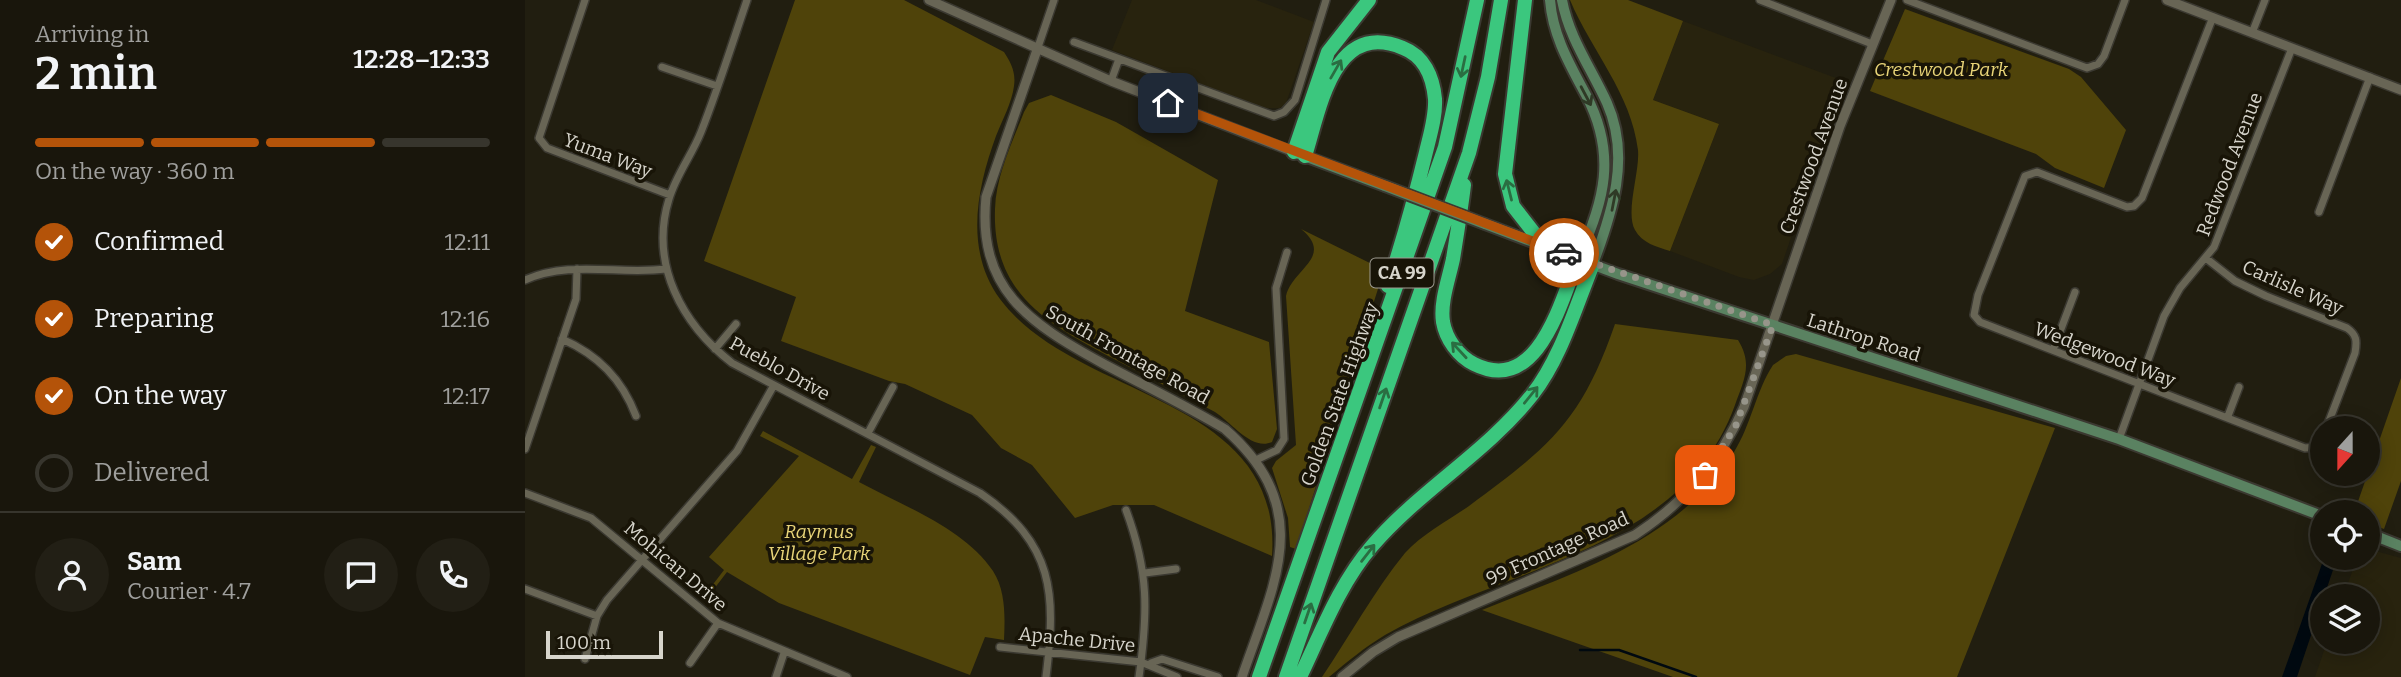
<!DOCTYPE html>
<html lang="en">
<head>
<meta charset="utf-8">
<style>
	:root { --surface:#19160c; --page:#221f15; --text:#f1f3f6; --muted:#9f9f9d; --line:#37352d; --accent:#b45309 }
	body { margin:0; font-family:Bitter,serif; background:var(--page); color:var(--text); height:100vh; display:flex; flex-direction:column; font-size:26px; white-space:nowrap }
	* { box-sizing:border-box; margin:0 }
	p { font-size:23px; color:var(--muted) }
	.icon { flex:none; width:38px; height:38px; fill:none; stroke:currentColor; stroke-width:2; stroke-linecap:round; stroke-linejoin:round }
	.map { position:relative; flex:1; overflow:hidden }
	.sheet { display:flex; flex-direction:column; background:var(--surface); width:525px }
	.sheet>* { flex:none }
	.needle { width:46px; rotate:201deg }
	.controls { position:absolute; left:1785px; top:416px; display:grid; gap:14px }
	.controls a { display:grid; place-items:center; width:70px; height:70px; border-radius:50%; background:var(--surface); box-shadow:0 4px 18px #0003,0 0 0 2px var(--line); font-size:35px }
	.scale { position:absolute; left:21px; bottom:18px; width:117px; box-sizing:border-box; padding-left:7px; border:4px solid #d7d5cc; border-top:0; font-size:19px; line-height:24px; white-space:nowrap; color:#d7d5cc; -webkit-text-stroke:5px #181407; paint-order:stroke }
	.pin { position:absolute; display:grid; place-items:center; width:60px; height:60px; color:#fff; margin:-30px; border-radius:14px; box-shadow:0 4px 10px #0006 }
	.courier { position:absolute; display:grid; place-items:center; width:70px; height:70px; margin:-35px; border:5px solid #b45309; border-radius:50%; background:#fff; color:#222; box-shadow:0 2px 9px #0007 }
	.overview em { font-style:normal; font-weight:600 }
	.overview div { display:flex; flex-direction:column-reverse }
	.overview { display:flex; align-items:center; justify-content:space-between; height:119px; padding:0 35px }
	h1 { font-size:46px; font-weight:600; line-height:52px }
	.bar { display:grid; grid-template-columns:repeat(4,1fr); gap:10px 7px; align-content:center; height:84px; padding:0 35px }
	.bar i { height:9px; border-radius:5px; background:var(--line) }
	.bar .current { background:var(--accent) }
	.bar p { grid-column:span 4 }
	.line { display:flex; align-items:center; gap:18px; padding:0 35px; border-top:2px solid var(--line) }
	.line div { flex:1 }
	.round { display:grid; place-items:center; flex:none; width:74px; height:74px; border-radius:37px; background:var(--page) }
	ol { padding:0 35px; list-style:none }
	li { display:flex; align-items:center; gap:21px; height:77px }
	li p { margin-inline-start:auto }
	li .icon { padding:7px; border-radius:50%; background:var(--accent); color:#fff; stroke-width:4 }
	li:last-child { color:var(--muted) }
	li i { width:38px; height:38px; border:4px solid var(--line); border-radius:50% }
	main { display:flex; flex:1; min-height:0 }
	.map>svg:first-child { display:block }
</style>
</head>
<body>
<main>
<section class="sheet">
<div class="overview"><div><h1>2 min</h1><p>Arriving in</p></div><em>12:28–12:33</em></div>
<div class="bar"><i class="current"></i><i class="current"></i><i class="current"></i><i></i><p>On the way · 360 m</p></div>
<ol>
<li><svg class="icon" aria-label="check" viewBox="0 0 24 24"><path d="M5 12l5 5 9-10"/></svg>Confirmed<p>12:11</p></li>
<li><svg class="icon" aria-label="check" viewBox="0 0 24 24"><path d="M5 12l5 5 9-10"/></svg>Preparing<p>12:16</p></li>
<li><svg class="icon" aria-label="check" viewBox="0 0 24 24"><path d="M5 12l5 5 9-10"/></svg>On the way<p>12:17</p></li>
<li><i></i>Delivered</li>
</ol>
<div class="line" style="height:126px"><a class="round"><svg class="icon" aria-label="person" viewBox="0 0 24 24"><circle cx="12" cy="8" r="4"/><path d="M4 21q1-7 8-7t8 7"/></svg></a><div><b>Sam</b><p>Courier · 4.7</p></div><a class="round"><svg class="icon" aria-label="chat" viewBox="0 0 24 24"><path d="M4 5h16v11H9l-5 4z"/></svg></a><a class="round"><svg class="icon" aria-label="phone" viewBox="0 0 24 24"><path d="M5 4h4l2 5-3 2q2 4 5 5l2-3 5 2v4C11 20 4 13 5 4z"/></svg></a></div>
</section>
<div class="map">
<svg width="1876" height="677" viewBox="0 0 1876 677">
	<rect width="100%" height="100%" fill="#211e10"/>
	<path fill="#28230e" d="M607 0H731L789 22 761 103 755 108H739L587 50Z
		M1158 21 1319 81 1257 264 1245 274 1229 280 1214 277 1145 251 1194 124 1128 100Z
		M1843 549 1876 558V677H1790L1802 642H1843V597H1818L1832 558H1843Z"/>
	<path fill="#4f430a" d="M270 0H379L479 52C486 63 491 72 489 86 487 102 477 121 471 136 452 188 439 250 475 299 551 401 758 394 747 556L629 505H588L550 518 507 465 476 448 447 415 380 384 364 381 256 341 271 297 179 261Z
		M1045 0H1103L1158 21 1128 100 1194 124 1145 251C1132 247 1117 243 1110 230 1100 212 1115 172 1113 150 1106 93 1067 52 1045 0Z
		M1380 9 1544 69 1556 77 1601 130 1579 188 1530 168 1511 154 1345 91Z
		M526 95 591 122 693 180 660 311 744 342 752 429 747 442C727 451 707 423 690 412 657 395 624 377 591 360 524 325 467 295 470 209 471 176 487 143 499 112L504 103Z
		M776 229 859 270 811 421 800 445 802 452 771 549 765 547 763 518 747 468 751 461 771 445 761 296C767 269 810 257 776 229Z
		M1090 324 1213 340C1228 364 1219 380 1210 405 1157 552 979 567 860 635 840 647 822 662 804 677H797C824 637 849 591 880 553 896 535 924 520 944 506 1025 446 1056 422 1090 324Z
		M1271 354 1530 428 1432 677H1148L957 610C1050 572 1152 542 1209 452 1226 425 1231 391 1248 365L1261 356Z
		M1876 378V481L1859 529 1843 523V513H1829Z
		M238 431 327 479 346 445 351 447 334 482C378 506 439 528 468 571 481 591 480 618 479 640L460 637 445 675 254 603 202 572 179 602 176 600 199 570 184 557 274 456 235 436Z"/>
	<path fill="#000910" d="M1799 558H1812L1772 677H1757Z"/>
	<g fill="none" stroke-linecap="round" stroke-linejoin="round">
		<path stroke="#000910" stroke-width="2.5" d="M1055 650H1094L1171 677"/>
		<defs>
			<path id="minor" d="M60 0 14 138 22 148 145 195
				M222 0C207 44 193 89 176 132 167 155 151 175 144 199 124 264 157 324 207 363L455 493C530 544 531 594 521 677
				M1235 0 1347 44
				M1382 0 1562 68 1573 64 1579 56 1600 0
				M1688 17 1617 198 1609 206 1602 207 1512 172 1500 176 1453 295 1449 315 1455 322 1780 448 1791 447 1797 439
				M1727 33 1740 0
				M549 42 749 116 759 112 770 100 801 0
				M512 50 529 0
				M137 67 192 86
				M586 81 594 59
				M1794 212 1845 77
				M1682 259 1710 281 1741 296 1822 328C1832 335 1832 341 1830 353L1801 429
				M0 280C45 260 94 275 141 269
				M37 339C73 355 97 379 111 416
				M190 349 211 324
				M1528 350 1550 292
				M1703 416 1714 387
				M343 433 368 387
				M1594 439 1639 316 1655 288 1689 247 1767 48
				M0 449 51 299 52 269
				M731 460 752 450 759 439 751 288 762 252
				M0 493 66 518 193 623 322 677
				M601 510C624 572 623 612 614 677
				M620 573 651 569
				M0 589 72 616
				M475 647 616 662 652 677
				M60 659 72 616 82 600 212 451 249 385
				M165 663 193 623
				M626 663 637 659 693 677
				M251 677 259 653"/>
			<path id="tertiary" d="M404 0 586 81 769 152
				M1642 0 1876 90
				M512 50 461 197C452 289 504 323 577 363 618 385 660 405 700 429 791 509 750 581 717 677
				M817 677 848 652 873 637 1110 535C1160 502 1195 462 1219 407L1315 126 1366 0"/>
			<path id="secondary" d="M1025 0C1028 36 1044 63 1061 95 1092 154 1080 201 1053 259
				M1037 0C1044 38 1066 68 1082 103 1106 157 1087 213 1068 264
				M774 154 860 186
				M960 224 1093 274 1594 439 1797 516
				M1843 533 1876 546"/>
			<path id="motorway" d="M1000 0 980 174 988 206 1020 247
				M769 152 803 52 844 0
				M780 156C795 109 808 19 878 48 899 56 908 77 910 99 911 116 905 135 901 152 890 197 878 241 863 286
				M939 185C936 210 932 234 928 259 924 278 915 302 918 322 921 339 933 356 949 364 1013 396 1036 301 1053 259
				M734 677 920 147 952 0
				M761 677 944 153 963 77 976 0
				M775 677C796 633 815 583 847 546 895 490 961 453 1007 395 1036 358 1050 308 1068 264"/>
		</defs>
		<use href="#minor" stroke="#3b3931" stroke-width="10"/>
		<use href="#tertiary" stroke="#3b3931" stroke-width="12"/>
		<use href="#secondary" stroke="#3b3931" stroke-width="14"/>
		<use href="#motorway" stroke="#3b3931" stroke-width="18"/>
		<use href="#minor" stroke="#686555" stroke-width="7"/>
		<use href="#tertiary" stroke="#686555" stroke-width="9"/>
		<use href="#secondary" stroke="#5a8261" stroke-width="10"/>
		<use href="#motorway" stroke="#3bc77e" stroke-width="14"/>
		<defs>
			<path id="secondary-bridge" d="M860 186 960 224"/>
		</defs>
		<use href="#secondary-bridge" stroke="#3b3931" stroke-width="14" stroke-linecap="butt"/>
		<use href="#secondary-bridge" stroke="#5a8261" stroke-width="10"/>
	</g>
	<defs><path id="oneway-shaft" d="M-6 0H5M1.5-3L5.5 0L1.5 3" fill="none" stroke-width="1.6" stroke-linecap="round" stroke-linejoin="round" transform="scale(1.75)"/></defs>
	<g stroke="#2a6e42">
		<use href="#oneway-shaft" transform="translate(938 67) rotate(102)"/>
		<use href="#oneway-shaft" transform="translate(811 69) rotate(-60)"/>
		<use href="#oneway-shaft" transform="translate(984 190) rotate(-104)"/>
		<use href="#oneway-shaft" transform="translate(934 350) rotate(-133)"/>
		<use href="#oneway-shaft" transform="translate(1006 395) rotate(-51)"/>
		<use href="#oneway-shaft" transform="translate(858 398) rotate(-71)"/>
		<use href="#oneway-shaft" transform="translate(843 553) rotate(-52)"/>
		<use href="#oneway-shaft" transform="translate(783 613) rotate(-71)"/>
	</g>
	<g stroke="#2f3a26">
		<use href="#oneway-shaft" transform="translate(1061 96) rotate(62)"/>
		<use href="#oneway-shaft" transform="translate(1089 200) rotate(-79)"/>
	</g>
	<g fill="none" stroke-linecap="round" stroke-linejoin="round">
		<path stroke="#97958a" stroke-width="7" stroke-dasharray="0 12.6" d="M1039 253 1248 325 1211 425 1180 475"/>
		<path stroke="#b45309" stroke-width="9" d="M643 103 1039 253"/>
	</g>
	<g text-anchor="middle" stroke-width="7" stroke-linejoin="round" paint-order="stroke">
		<rect fill="#181407" stroke="#9e9b91" stroke-width="2" x="845.5" y="258.5" width="63" height="29" rx="5"/>
		<g font-size="18" font-weight="bold" fill="#d7d5cc">
			<text x="877" y="279">CA 99</text>
		</g>
		<g font-size="19" font-style="italic" fill="#e8d478" stroke="#181407">
			<text x="1416" y="76">Crestwood Park</text>
			<text x="294" y="538">Raymus<tspan x="294" dy="22">Village Park</tspan></text>
		</g>
		<g font-size="19" fill="#d7d5cc" stroke="#181407">
			<text transform="translate(83 155) rotate(21)" y="7">Yuma Way</text>
			<text transform="translate(1288 156) rotate(-70)" y="7">Crestwood Avenue</text>
			<text transform="translate(1704 164) rotate(-69)" y="7">Redwood Avenue</text>
			<text transform="translate(1768 287) rotate(24)" y="7">Carlisle Way</text>
			<text transform="translate(1339 337) rotate(18)" y="7">Lathrop Road</text>
			<text transform="translate(603 354) rotate(29)" y="7">South Frontage Road</text>
			<text transform="translate(1580 354) rotate(21)" y="7">Wedgewood Way</text>
			<text transform="translate(255 368) rotate(29)" y="7">Pueblo Drive</text>
			<text transform="translate(814 394) rotate(-70)" y="7">Golden State Highway</text>
			<text transform="translate(1032 548) rotate(-24)" y="7">99 Frontage Road</text>
			<text transform="translate(151 566) rotate(40)" y="7">Mohican Drive</text>
			<text transform="translate(552 639) rotate(6)" y="7">Apache Drive</text>
		</g>
	</g>
</svg>
<div class="controls">
<a><svg class="needle" viewBox="-14 -14 28 28"><path d="M0-13l5 13h-10z" fill="#e53935"/><path d="M0 13l5-13h-10z" fill="#9f9f9d"/></svg></a>
<a><svg class="icon" aria-label="locate" viewBox="0 0 24 24"><circle cx="12" cy="12" r="6"/><path d="M12 2v4M12 18v4M2 12h4M18 12h4"/></svg></a>
<a><svg class="icon" aria-label="layers" viewBox="0 0 24 24"><path d="M12 4l9 5-9 5-9-5zM3 14l9 5 9-5"/></svg></a>
</div>
<div class="scale">100 m</div>
<div class="pin" style="left:1180px;top:475px;background:#ea580c"><svg class="icon" aria-label="bag" viewBox="0 0 24 24"><path d="M5 8h14l-1 12H6zM9 8a3 3 0 0 1 6 0"/></svg></div>
<div class="pin" style="left:643px;top:103px;background:#1f2937"><svg class="icon" aria-label="home" viewBox="0 0 24 24"><path d="M3 11l9-7 9 7M6 9v11h12V9"/></svg></div>
<div class="courier" style="left:1039px;top:253px"><svg class="icon" aria-label="car" viewBox="0 0 24 24"><path d="M5 17H2v-5l4-1 3-4h7l3 4 3 1v5h-3M9 17h6M6 11h13"/><circle cx="7" cy="17" r="2"/><circle cx="17" cy="17" r="2"/></svg></div>
</div>
</main>
</body>
</html>
